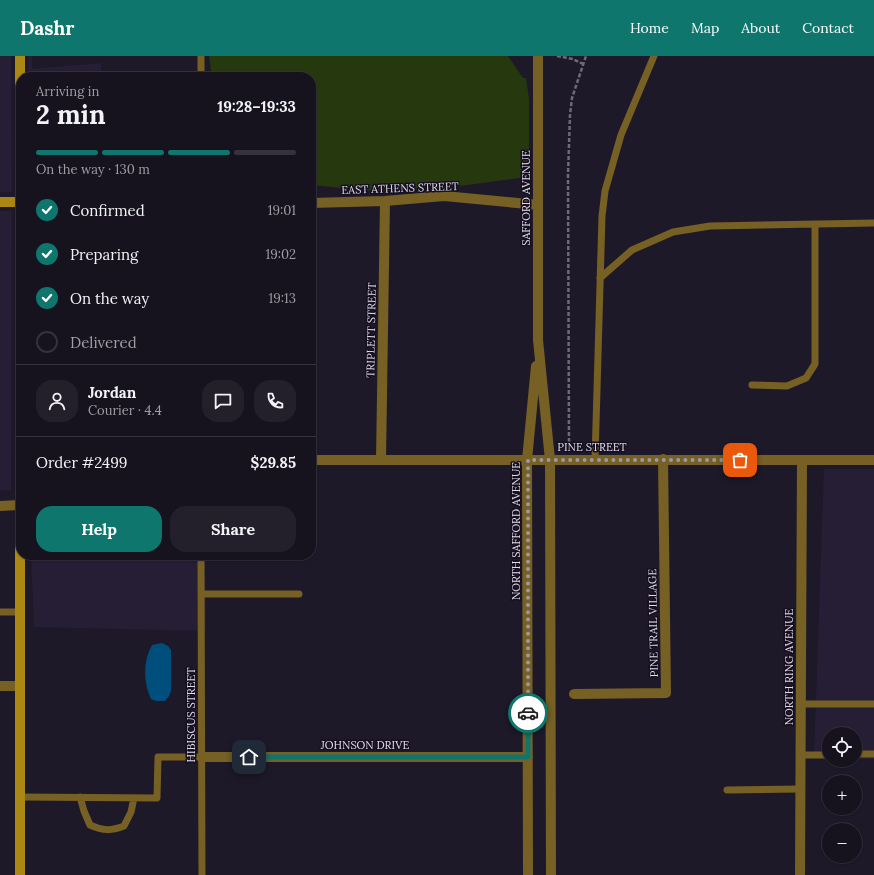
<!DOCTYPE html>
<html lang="en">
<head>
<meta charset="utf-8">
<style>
	:root { --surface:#16131f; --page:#23202c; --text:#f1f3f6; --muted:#9e9ea4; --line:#35323d; --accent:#0f766e }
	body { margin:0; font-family:Lora,serif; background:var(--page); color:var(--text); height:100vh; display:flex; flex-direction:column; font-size:15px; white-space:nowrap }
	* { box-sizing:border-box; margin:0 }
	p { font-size:13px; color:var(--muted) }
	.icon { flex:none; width:22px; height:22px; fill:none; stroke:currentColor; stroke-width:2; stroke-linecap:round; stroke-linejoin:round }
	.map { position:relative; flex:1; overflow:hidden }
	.drawer { position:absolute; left:16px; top:16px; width:300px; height:488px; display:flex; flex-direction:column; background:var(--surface); border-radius:16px; box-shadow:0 1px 3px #0004,0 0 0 1px var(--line) }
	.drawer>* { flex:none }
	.fabs { position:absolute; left:822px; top:671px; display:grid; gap:8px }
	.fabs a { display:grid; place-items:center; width:40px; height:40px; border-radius:50%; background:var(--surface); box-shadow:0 1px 3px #0004,0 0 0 1px var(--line); font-size:20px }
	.pin { position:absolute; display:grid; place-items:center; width:34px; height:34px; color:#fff; margin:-17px; border-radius:8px; box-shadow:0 2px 6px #0006 }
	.courier { position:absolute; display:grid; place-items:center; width:40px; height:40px; margin:-20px; border:3px solid #0f766e; border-radius:50%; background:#fff; color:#222; box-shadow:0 1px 5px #0007 }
	.headline em { font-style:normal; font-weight:700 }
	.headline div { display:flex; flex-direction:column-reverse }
	.headline { display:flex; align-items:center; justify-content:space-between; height:68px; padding:0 20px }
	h1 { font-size:26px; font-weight:700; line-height:30px }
	.bar { display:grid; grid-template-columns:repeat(4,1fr); gap:6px 4px; align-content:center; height:48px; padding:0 20px }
	.bar i { height:5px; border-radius:3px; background:var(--line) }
	.bar .active { background:var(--accent) }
	.bar p { grid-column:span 4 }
	.line { display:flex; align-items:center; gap:10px; padding:0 20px; border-top:1px solid var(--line) }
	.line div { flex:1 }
	.round { display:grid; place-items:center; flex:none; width:42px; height:42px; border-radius:16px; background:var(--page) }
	ol { padding:0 20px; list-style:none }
	li { display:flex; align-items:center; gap:12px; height:44px }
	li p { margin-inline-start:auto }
	li .icon { padding:4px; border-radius:50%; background:var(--accent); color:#fff; stroke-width:4 }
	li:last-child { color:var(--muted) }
	li i { width:22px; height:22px; border:2px solid var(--line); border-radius:50% }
	.action { display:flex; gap:8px; margin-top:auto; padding:8px 20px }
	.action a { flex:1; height:46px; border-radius:16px; background:var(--accent); color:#fff; font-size:16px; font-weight:700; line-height:46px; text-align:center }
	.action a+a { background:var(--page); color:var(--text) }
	header { display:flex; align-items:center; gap:24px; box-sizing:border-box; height:56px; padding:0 20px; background:var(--accent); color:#fff }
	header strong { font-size:19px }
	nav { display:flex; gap:22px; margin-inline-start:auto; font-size:14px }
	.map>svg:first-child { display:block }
</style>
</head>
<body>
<header>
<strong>Dashr</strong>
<nav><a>Home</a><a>Map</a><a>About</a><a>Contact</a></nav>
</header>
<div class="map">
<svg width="874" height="819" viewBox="0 0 874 819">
	<rect width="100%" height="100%" fill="#1e1929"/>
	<path fill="#261e35" d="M0 0H11L12 136H0Z
		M28 0H32V13L101 7V21H28Z
		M0 155H12L11 434H0Z
		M824 413H874V703H855V678H829V702H814Z
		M31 499H205L206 575 34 571Z"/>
	<path fill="#26390e" d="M209 0H508L523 22H526L529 43V104L527 121 452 131H430L384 136 311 129V21H212Z"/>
	<path fill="#004e7b" d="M162 587 168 590 171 594V635L169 640 165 645H156L151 643C143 626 143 605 152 589Z"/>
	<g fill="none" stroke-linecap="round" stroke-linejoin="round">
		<path stroke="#6e6a78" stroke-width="2.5" stroke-dasharray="4 2" stroke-linecap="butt" d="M557 0 573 3 583 8
			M569 392 568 119 570 59 572 42 586 0"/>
		<path stroke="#766024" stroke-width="7" d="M201 21V0
			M600 222 632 194 673 176 710 170 874 167
			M752 329 787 330 806 322 815 308V169
			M595 403 602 160 605 135 621 79 654 0
			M201 499 202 819
			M201 538H299
			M0 556H20
			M801 648H874
			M855 698H874
			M801 699H829
			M727 734 801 733
			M20 741 157 742 158 701H202
			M80 741 84 755 90 769C103 775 111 775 124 770L131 756 134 742"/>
		<path stroke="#766024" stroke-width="10" d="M538 0V284L550 404 551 819
			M311 147 385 145 444 140 538 149
			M311 404H874
			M381 404 385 145
			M0 450 19 449
			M0 630H20
			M574 638 666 637 663 403
			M202 701H528
			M528 819 527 404 536 310
			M800 819 802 404"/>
		<path stroke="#ab8714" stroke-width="10" d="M20 0V819
			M0 146H20"/>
	</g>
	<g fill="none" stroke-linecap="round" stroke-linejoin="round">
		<path stroke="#9c98a5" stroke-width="4" stroke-dasharray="0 7.2" d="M528 657V404H740"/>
		<path stroke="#0f766e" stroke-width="5" d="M249 701H528V657"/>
	</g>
	<g text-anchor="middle" stroke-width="3" stroke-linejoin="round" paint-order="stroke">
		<g font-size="11" fill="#e0dce8" stroke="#150f20">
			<text transform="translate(400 132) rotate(-2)" y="4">EAST ATHENS STREET</text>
			<text transform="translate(526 142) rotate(-90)" y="4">SAFFORD AVENUE</text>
			<text transform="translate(371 274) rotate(-89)" y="4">TRIPLETT STREET</text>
			<text x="592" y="395">PINE STREET</text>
			<text transform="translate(516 475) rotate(-90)" y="4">NORTH SAFFORD AVENUE</text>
			<text transform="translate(653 567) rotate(-91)" y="4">PINE TRAIL VILLAGE</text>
			<text transform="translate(789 611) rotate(-90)" y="4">NORTH RING AVENUE</text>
			<text transform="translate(191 659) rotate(-90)" y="4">HIBISCUS STREET</text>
			<text x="365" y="693">JOHNSON DRIVE</text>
		</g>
	</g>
</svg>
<div class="fabs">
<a><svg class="icon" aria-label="locate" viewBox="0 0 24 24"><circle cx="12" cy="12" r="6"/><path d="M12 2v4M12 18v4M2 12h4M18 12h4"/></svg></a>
<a>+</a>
<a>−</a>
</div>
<div class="pin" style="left:740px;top:404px;background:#ea580c"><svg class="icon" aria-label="bag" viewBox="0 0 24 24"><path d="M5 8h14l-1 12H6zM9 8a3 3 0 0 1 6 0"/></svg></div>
<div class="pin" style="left:249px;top:701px;background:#1f2937"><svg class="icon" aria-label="home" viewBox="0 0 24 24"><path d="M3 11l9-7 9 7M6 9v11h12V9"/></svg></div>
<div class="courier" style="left:528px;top:657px"><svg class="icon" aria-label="car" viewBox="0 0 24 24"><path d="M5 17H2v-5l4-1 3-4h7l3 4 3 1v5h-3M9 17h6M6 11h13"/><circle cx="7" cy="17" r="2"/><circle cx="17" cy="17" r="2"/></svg></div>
<section class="drawer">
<div class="headline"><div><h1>2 min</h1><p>Arriving in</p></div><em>19:28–19:33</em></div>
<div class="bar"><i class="active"></i><i class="active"></i><i class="active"></i><i></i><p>On the way · 130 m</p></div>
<ol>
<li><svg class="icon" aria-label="check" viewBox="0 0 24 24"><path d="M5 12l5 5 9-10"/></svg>Confirmed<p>19:01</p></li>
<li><svg class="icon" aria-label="check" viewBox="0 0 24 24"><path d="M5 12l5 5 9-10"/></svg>Preparing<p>19:02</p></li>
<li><svg class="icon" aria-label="check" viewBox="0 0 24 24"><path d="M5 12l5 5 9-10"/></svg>On the way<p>19:13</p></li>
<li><i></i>Delivered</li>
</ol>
<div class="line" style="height:72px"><a class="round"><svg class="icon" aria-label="person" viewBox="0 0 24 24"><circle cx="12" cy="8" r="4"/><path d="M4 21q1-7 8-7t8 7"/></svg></a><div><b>Jordan</b><p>Courier · 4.4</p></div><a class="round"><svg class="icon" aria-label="chat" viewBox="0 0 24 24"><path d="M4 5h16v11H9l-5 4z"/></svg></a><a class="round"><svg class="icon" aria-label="phone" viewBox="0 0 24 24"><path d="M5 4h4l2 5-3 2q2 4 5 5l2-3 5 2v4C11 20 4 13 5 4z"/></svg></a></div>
<div class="line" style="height:52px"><div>Order #2499</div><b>$29.85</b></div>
<div class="action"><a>Help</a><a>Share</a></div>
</section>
</div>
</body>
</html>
